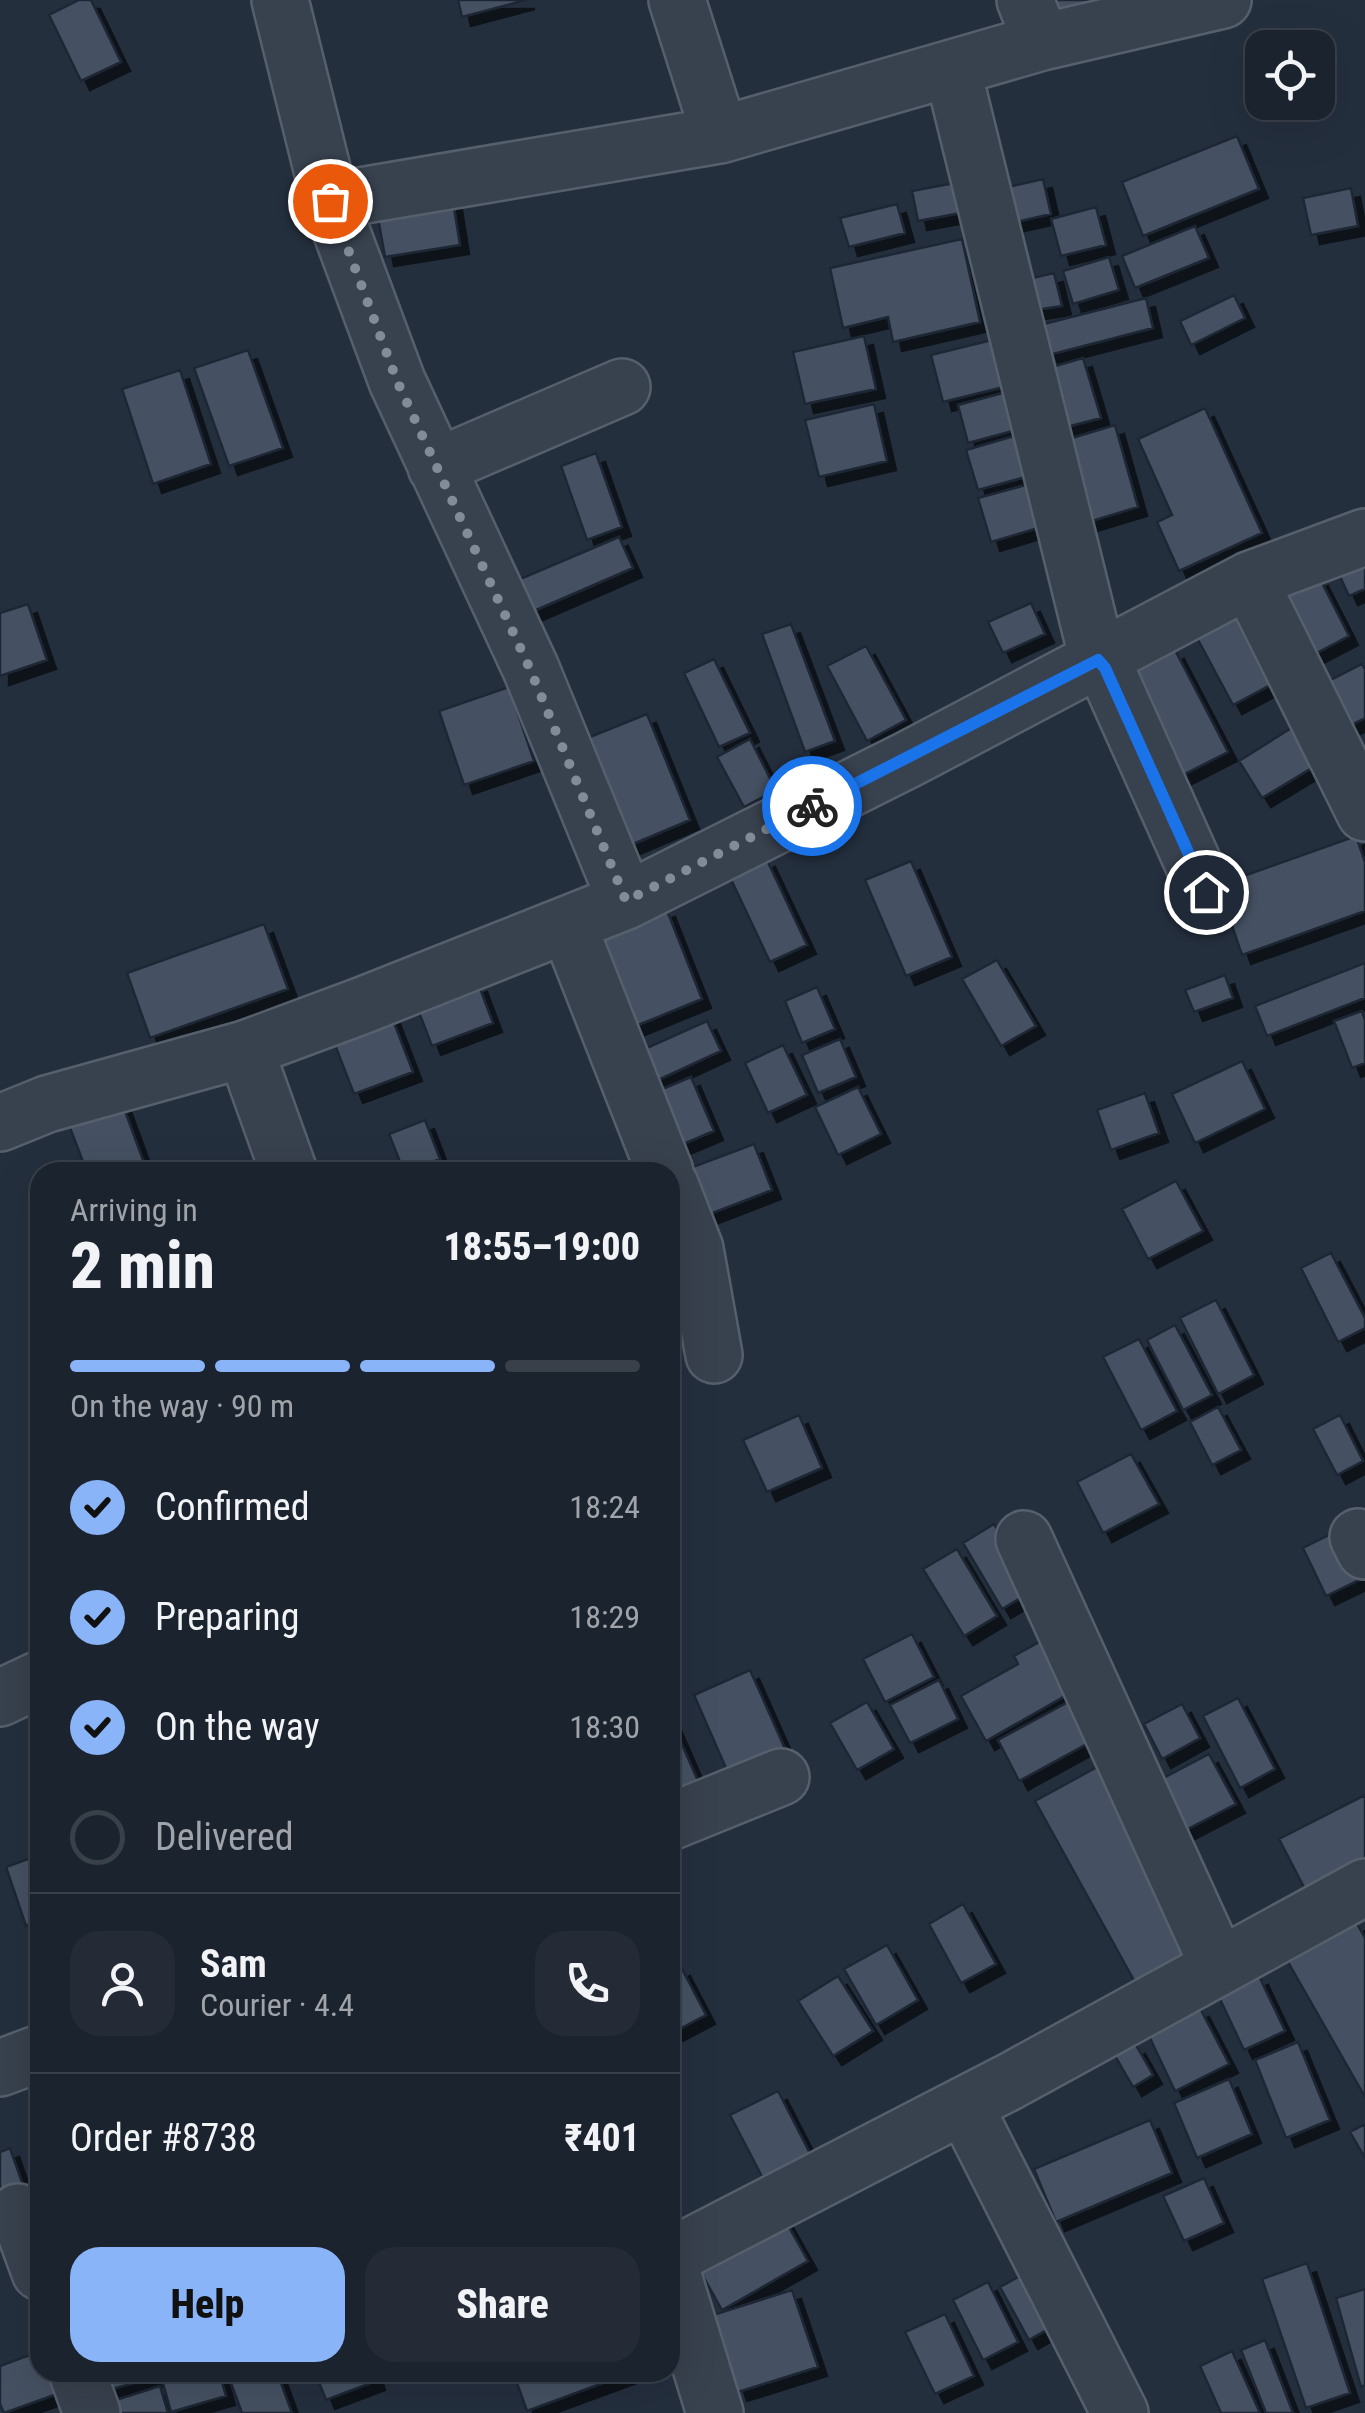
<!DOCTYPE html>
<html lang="en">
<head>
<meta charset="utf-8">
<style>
	:root { --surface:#1b232e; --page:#242b36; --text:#f1f3f6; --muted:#a0a4aa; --line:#39404a; --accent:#8ab4f8 }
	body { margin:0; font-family:"Roboto Condensed",sans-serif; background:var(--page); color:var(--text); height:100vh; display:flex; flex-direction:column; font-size:38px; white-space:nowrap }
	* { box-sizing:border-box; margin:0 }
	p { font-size:32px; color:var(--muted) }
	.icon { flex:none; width:55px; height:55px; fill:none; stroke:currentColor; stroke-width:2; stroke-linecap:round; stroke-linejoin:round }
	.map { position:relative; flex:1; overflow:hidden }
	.details { position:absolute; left:30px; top:1162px; width:650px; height:1220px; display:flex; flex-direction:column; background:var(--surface); border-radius:30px; box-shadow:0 10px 40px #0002,0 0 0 2px var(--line) }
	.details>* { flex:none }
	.fabs { position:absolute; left:1245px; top:30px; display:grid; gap:20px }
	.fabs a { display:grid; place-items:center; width:90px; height:90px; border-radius:20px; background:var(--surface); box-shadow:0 10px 40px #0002,0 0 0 2px var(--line); font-size:50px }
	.pin { position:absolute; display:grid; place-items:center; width:85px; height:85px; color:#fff; margin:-42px; border:5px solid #fff; border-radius:50%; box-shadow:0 2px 10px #0007 }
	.courier { position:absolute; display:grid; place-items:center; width:100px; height:100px; margin:-50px; border:8px solid #1a73e8; border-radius:50%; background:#fff; color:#222; box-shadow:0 2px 12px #0007 }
	.overview em { font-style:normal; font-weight:800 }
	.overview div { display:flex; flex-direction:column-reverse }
	.overview { display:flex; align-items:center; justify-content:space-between; height:170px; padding:0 40px }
	h1 { font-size:65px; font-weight:800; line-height:75px }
	.bar { display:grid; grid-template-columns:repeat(4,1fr); gap:15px 10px; align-content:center; height:120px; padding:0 40px }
	.bar i { height:12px; border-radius:8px; background:var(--line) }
	.bar .selected { background:var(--accent) }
	.bar p { grid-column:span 4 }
	.line { display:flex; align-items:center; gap:25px; padding:0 40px; border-top:2px solid var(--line) }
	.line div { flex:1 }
	.round { display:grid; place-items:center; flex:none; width:105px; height:105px; border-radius:30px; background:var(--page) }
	ol { padding:0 40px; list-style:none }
	li { display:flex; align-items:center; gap:30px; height:110px }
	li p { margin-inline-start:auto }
	li .icon { padding:10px; border-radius:50%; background:var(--accent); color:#111; stroke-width:4 }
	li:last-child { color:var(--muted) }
	li i { width:55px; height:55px; border:5px solid var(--line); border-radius:50% }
	.primary-button { display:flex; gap:20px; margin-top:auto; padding:20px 40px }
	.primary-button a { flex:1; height:115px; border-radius:30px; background:var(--accent); color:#111; font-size:40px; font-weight:800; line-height:115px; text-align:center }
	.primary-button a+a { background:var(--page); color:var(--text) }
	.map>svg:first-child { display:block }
</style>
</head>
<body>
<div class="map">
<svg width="1365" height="2413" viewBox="0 0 1365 2413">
	<defs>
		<filter id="shadow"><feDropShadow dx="9" dy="9" stdDeviation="0" flood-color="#0009"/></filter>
	</defs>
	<rect width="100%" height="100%" fill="#242f3e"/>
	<path fill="#455162" stroke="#1f2835" stroke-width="2.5" filter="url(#shadow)" d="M79 0H91L121 62 81 81 49 15Z
		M458 0H526L462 17Z
		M1042 0H1093L1097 10 1051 25Z
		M1237 136 1259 189 1143 236 1122 182Z
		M1043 179 1051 214 1003 225 995 190Z
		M960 182 966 212 918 221 912 191Z
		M1351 188 1358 226 1311 235 1303 198Z
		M451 189 460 245 385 257 375 201Z
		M897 204 905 233 849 247 840 218Z
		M1096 207 1106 245 1061 256 1051 219Z
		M1195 226 1209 258 1135 288 1122 256Z
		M962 239 980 322 893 342 888 317 843 328 830 268Z
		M1109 257 1119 290 1073 304 1063 271Z
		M1054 273 1062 306 1022 312 1015 282Z
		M1234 295 1245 318 1191 345 1180 321Z
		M1146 298 1153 328 1049 355 1040 325Z
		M864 336 876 389 805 404 793 352Z
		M1000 338 1012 385 943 402 931 355Z
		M248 350 283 448 229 466 194 368Z
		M1083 358 1101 418 1055 430 1038 371Z
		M180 370 211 464 153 484 122 389Z
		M1010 391 1020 429 968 443 958 405Z
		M874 404 887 461 819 477 805 420Z
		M1205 408 1262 533 1179 571 1157 522 1172 515 1138 439Z
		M1115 425 1138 507 1082 524 1059 442Z
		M1021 434 1033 475 978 490 966 450Z
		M596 453 622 527 587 540 561 466Z
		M1033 483 1045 526 991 542 978 498Z
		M619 537 633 568 520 617 506 585Z
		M1365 557V589L1349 596 1337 570Z
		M1319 577 1349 636 1305 659 1275 600Z
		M1031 603 1045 634 1003 653 988 622Z
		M28 604 47 660 0 676V613Z
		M1244 611 1280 680 1233 705 1196 636Z
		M791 624 835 741 805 752 762 634Z
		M866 646 906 720 867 741 827 666Z
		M1175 650 1228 752 1171 781 1118 679Z
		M714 659 750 733 719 747 684 673Z
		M1362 664 1365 669V718L1343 729 1319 686Z
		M509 687 534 761 464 785 439 711Z
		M647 714 690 820 619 850 575 743Z
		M1296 725 1320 763 1262 798 1239 761Z
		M750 739 776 790 744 807 717 757Z
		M1356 836 1365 862V911L1242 955 1218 885Z
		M766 858 807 945 770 962 729 875Z
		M911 861 952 957 906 976 865 880Z
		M666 908 702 999 626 1030 590 939Z
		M264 924 288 989 150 1038 127 973Z
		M997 960 1036 1026 1001 1046 962 979Z
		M1365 963V998L1267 1036 1255 1006Z
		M1225 975 1233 998 1194 1012 1185 990Z
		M478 983 493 1023 432 1046 417 1007Z
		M817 987 835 1029 802 1043 785 1001Z
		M1362 1011 1365 1020V1063L1352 1068 1334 1021Z
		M391 1015 413 1072 354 1094 332 1037Z
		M707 1021 721 1051 643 1087 629 1056Z
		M840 1039 856 1077 818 1093 802 1055Z
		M783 1045 807 1095 768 1113 745 1063Z
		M1242 1061 1265 1109 1195 1143 1172 1094Z
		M691 1077 714 1131 676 1147 653 1093Z
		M858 1087 881 1134 838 1155 815 1107Z
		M1145 1093 1159 1133 1111 1150 1097 1110Z
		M121 1100 143 1160 107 1172H87L67 1120Z
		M425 1120 440 1159 404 1172 389 1134Z
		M754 1144 772 1190 692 1221 674 1174Z
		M1176 1181 1203 1231 1148 1259 1122 1209Z
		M1331 1253 1365 1318V1328L1338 1342 1301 1268Z
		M1216 1300 1254 1375 1218 1394 1180 1318Z
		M1175 1325 1212 1395 1183 1410 1147 1340Z
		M1139 1339 1177 1411 1141 1430 1103 1357Z
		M1218 1407 1241 1450 1212 1465 1190 1422Z
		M799 1415 822 1468 767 1492 743 1440Z
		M1340 1415 1363 1461 1337 1475 1313 1429Z
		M1131 1454 1159 1504 1103 1533 1077 1482Z
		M994 1524 1034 1590 1002 1609 963 1543Z
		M1347 1526 1365 1577 1326 1596 1303 1548Z
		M957 1549 997 1616 964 1636 923 1569Z
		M912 1634 934 1677 885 1702 863 1659Z
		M1050 1636 1079 1688 986 1741 961 1696 1018 1664 1014 1656Z
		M750 1670 786 1751 729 1775 694 1695Z
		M939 1680 958 1719 910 1743 890 1705Z
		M1083 1694 1105 1734 1019 1781 998 1740Z
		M1238 1698 1275 1769 1240 1788 1203 1716Z
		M867 1702 894 1749 857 1770 830 1723Z
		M1182 1704 1200 1738 1162 1759 1144 1724Z
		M670 1717 705 1797 670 1812Z
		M1209 1754 1236 1804 1176 1835 1150 1785Z
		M1108 1761 1209 1944 1136 1984 1035 1801Z
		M1365 1795V1865L1308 1895 1279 1839Z
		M36 1856 40 1867V1921L26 1926 6 1867Z
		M963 1904 996 1964 961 1983 929 1924Z
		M1356 1922 1365 1938V2097L1288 1962Z
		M887 1945 918 2000 876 2025 844 1969Z
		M681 1967 706 2015 670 2034V1973Z
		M838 1976 873 2031 833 2056 798 2001Z
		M1259 1976 1285 2031 1244 2050 1218 1995Z
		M1200 2008 1229 2064 1175 2091 1148 2034Z
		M1298 2042 1330 2120 1286 2138 1255 2060Z
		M1136 2045 1153 2075 1133 2087 1115 2056Z
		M1229 2079 1252 2134 1197 2158 1174 2103Z
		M778 2091 818 2169 771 2194 730 2115Z
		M1150 2120 1172 2173 1056 2222 1034 2169Z
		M1365 2124V2158L1350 2132Z
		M10 2148 24 2188 0 2196V2152Z
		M1204 2178 1224 2223 1184 2241 1163 2196Z
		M781 2213 808 2261 722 2310 695 2262Z
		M1307 2263 1350 2393 1306 2408 1262 2279Z
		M1031 2270 1060 2322 1029 2340 1000 2287Z
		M988 2282 1018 2342 983 2360 953 2300Z
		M1365 2289V2385L1361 2387 1336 2298Z
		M792 2290 818 2367 738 2392 713 2315Z
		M945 2314 974 2376 935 2394 905 2332Z
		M1265 2340 1293 2413H1266L1241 2350Z
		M40 2351V2372H65L71 2389 4 2413 0 2404V2366Z
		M1232 2351 1260 2413H1221L1200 2366Z
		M95 2372H154L156 2377 101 2392Z
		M198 2372H219L226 2396 171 2412 163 2383Z
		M227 2372H277L292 2413H242Z
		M315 2372H373L376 2381 326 2400Z
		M513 2372H633L527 2411Z
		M160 2386 168 2413H103L100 2405Z"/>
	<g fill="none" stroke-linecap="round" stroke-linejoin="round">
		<defs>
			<path id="minor" d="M280 0 330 201 720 135 677 0
				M1025 0 1042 42 1223 0
				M952 68 1098 660 1105 667 1206 892
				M720 135 1042 42
				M330 201 397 381 531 669 626 901
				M436 467 622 387
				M1249 580 1365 813
				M568 925 665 1172
				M245 1049 289 1172
				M0 1123 47 1104 245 1049 361 1006 626 901 909 759 1249 580 1365 537
				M670 1185 695 1249 714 1355
				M1358 1537 1365 1551
				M1024 1539 1219 1967
				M0 1698 40 1679
				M670 1822 781 1777
				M0 2068 40 2053
				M964 2105 1120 2413
				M18 2212 40 2272
				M670 2257 1009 2082 1365 1887
				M670 2266 715 2413
				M77 2372 92 2413"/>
		</defs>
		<use href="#minor" stroke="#565f6c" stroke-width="60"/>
		<use href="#minor" stroke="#38414e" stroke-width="55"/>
	</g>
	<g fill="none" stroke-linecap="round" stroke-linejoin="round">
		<path stroke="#828b98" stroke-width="10" stroke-dasharray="0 18" d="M330 201 397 381 530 669 626 901 812 806"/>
		<path stroke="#1a73e8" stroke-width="12" d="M812 806 1098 660 1105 668 1206 892"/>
	</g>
</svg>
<div class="fabs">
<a><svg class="icon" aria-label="locate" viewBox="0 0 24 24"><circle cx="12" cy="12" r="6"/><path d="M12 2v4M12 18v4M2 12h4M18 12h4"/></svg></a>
</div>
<div class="pin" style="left:330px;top:201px;background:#ea580c"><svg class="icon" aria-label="bag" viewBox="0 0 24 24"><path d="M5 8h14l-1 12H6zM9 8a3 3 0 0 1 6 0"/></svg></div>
<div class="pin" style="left:1206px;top:892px;background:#1f2937"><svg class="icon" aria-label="home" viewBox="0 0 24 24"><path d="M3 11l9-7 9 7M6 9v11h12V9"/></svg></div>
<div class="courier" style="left:812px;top:806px"><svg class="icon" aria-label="bike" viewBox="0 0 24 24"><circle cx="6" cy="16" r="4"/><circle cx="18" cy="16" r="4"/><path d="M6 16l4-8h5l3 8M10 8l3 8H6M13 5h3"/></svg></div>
<section class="details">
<div class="overview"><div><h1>2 min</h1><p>Arriving in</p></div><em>18:55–19:00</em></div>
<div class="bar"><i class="selected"></i><i class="selected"></i><i class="selected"></i><i></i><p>On the way · 90 m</p></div>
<ol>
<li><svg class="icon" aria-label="check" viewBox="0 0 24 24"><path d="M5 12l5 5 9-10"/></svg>Confirmed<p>18:24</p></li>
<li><svg class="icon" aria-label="check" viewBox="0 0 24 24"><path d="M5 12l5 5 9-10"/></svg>Preparing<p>18:29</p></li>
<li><svg class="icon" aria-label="check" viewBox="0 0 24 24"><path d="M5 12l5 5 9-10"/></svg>On the way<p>18:30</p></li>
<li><i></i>Delivered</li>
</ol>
<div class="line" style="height:180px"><a class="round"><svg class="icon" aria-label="person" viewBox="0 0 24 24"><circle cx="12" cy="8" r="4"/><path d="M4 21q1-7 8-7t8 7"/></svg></a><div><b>Sam</b><p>Courier · 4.4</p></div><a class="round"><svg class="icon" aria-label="phone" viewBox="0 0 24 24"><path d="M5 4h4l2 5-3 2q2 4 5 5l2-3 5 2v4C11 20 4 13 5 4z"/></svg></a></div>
<div class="line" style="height:130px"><div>Order #8738</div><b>₹401</b></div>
<div class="primary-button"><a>Help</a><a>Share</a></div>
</section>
</div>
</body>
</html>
